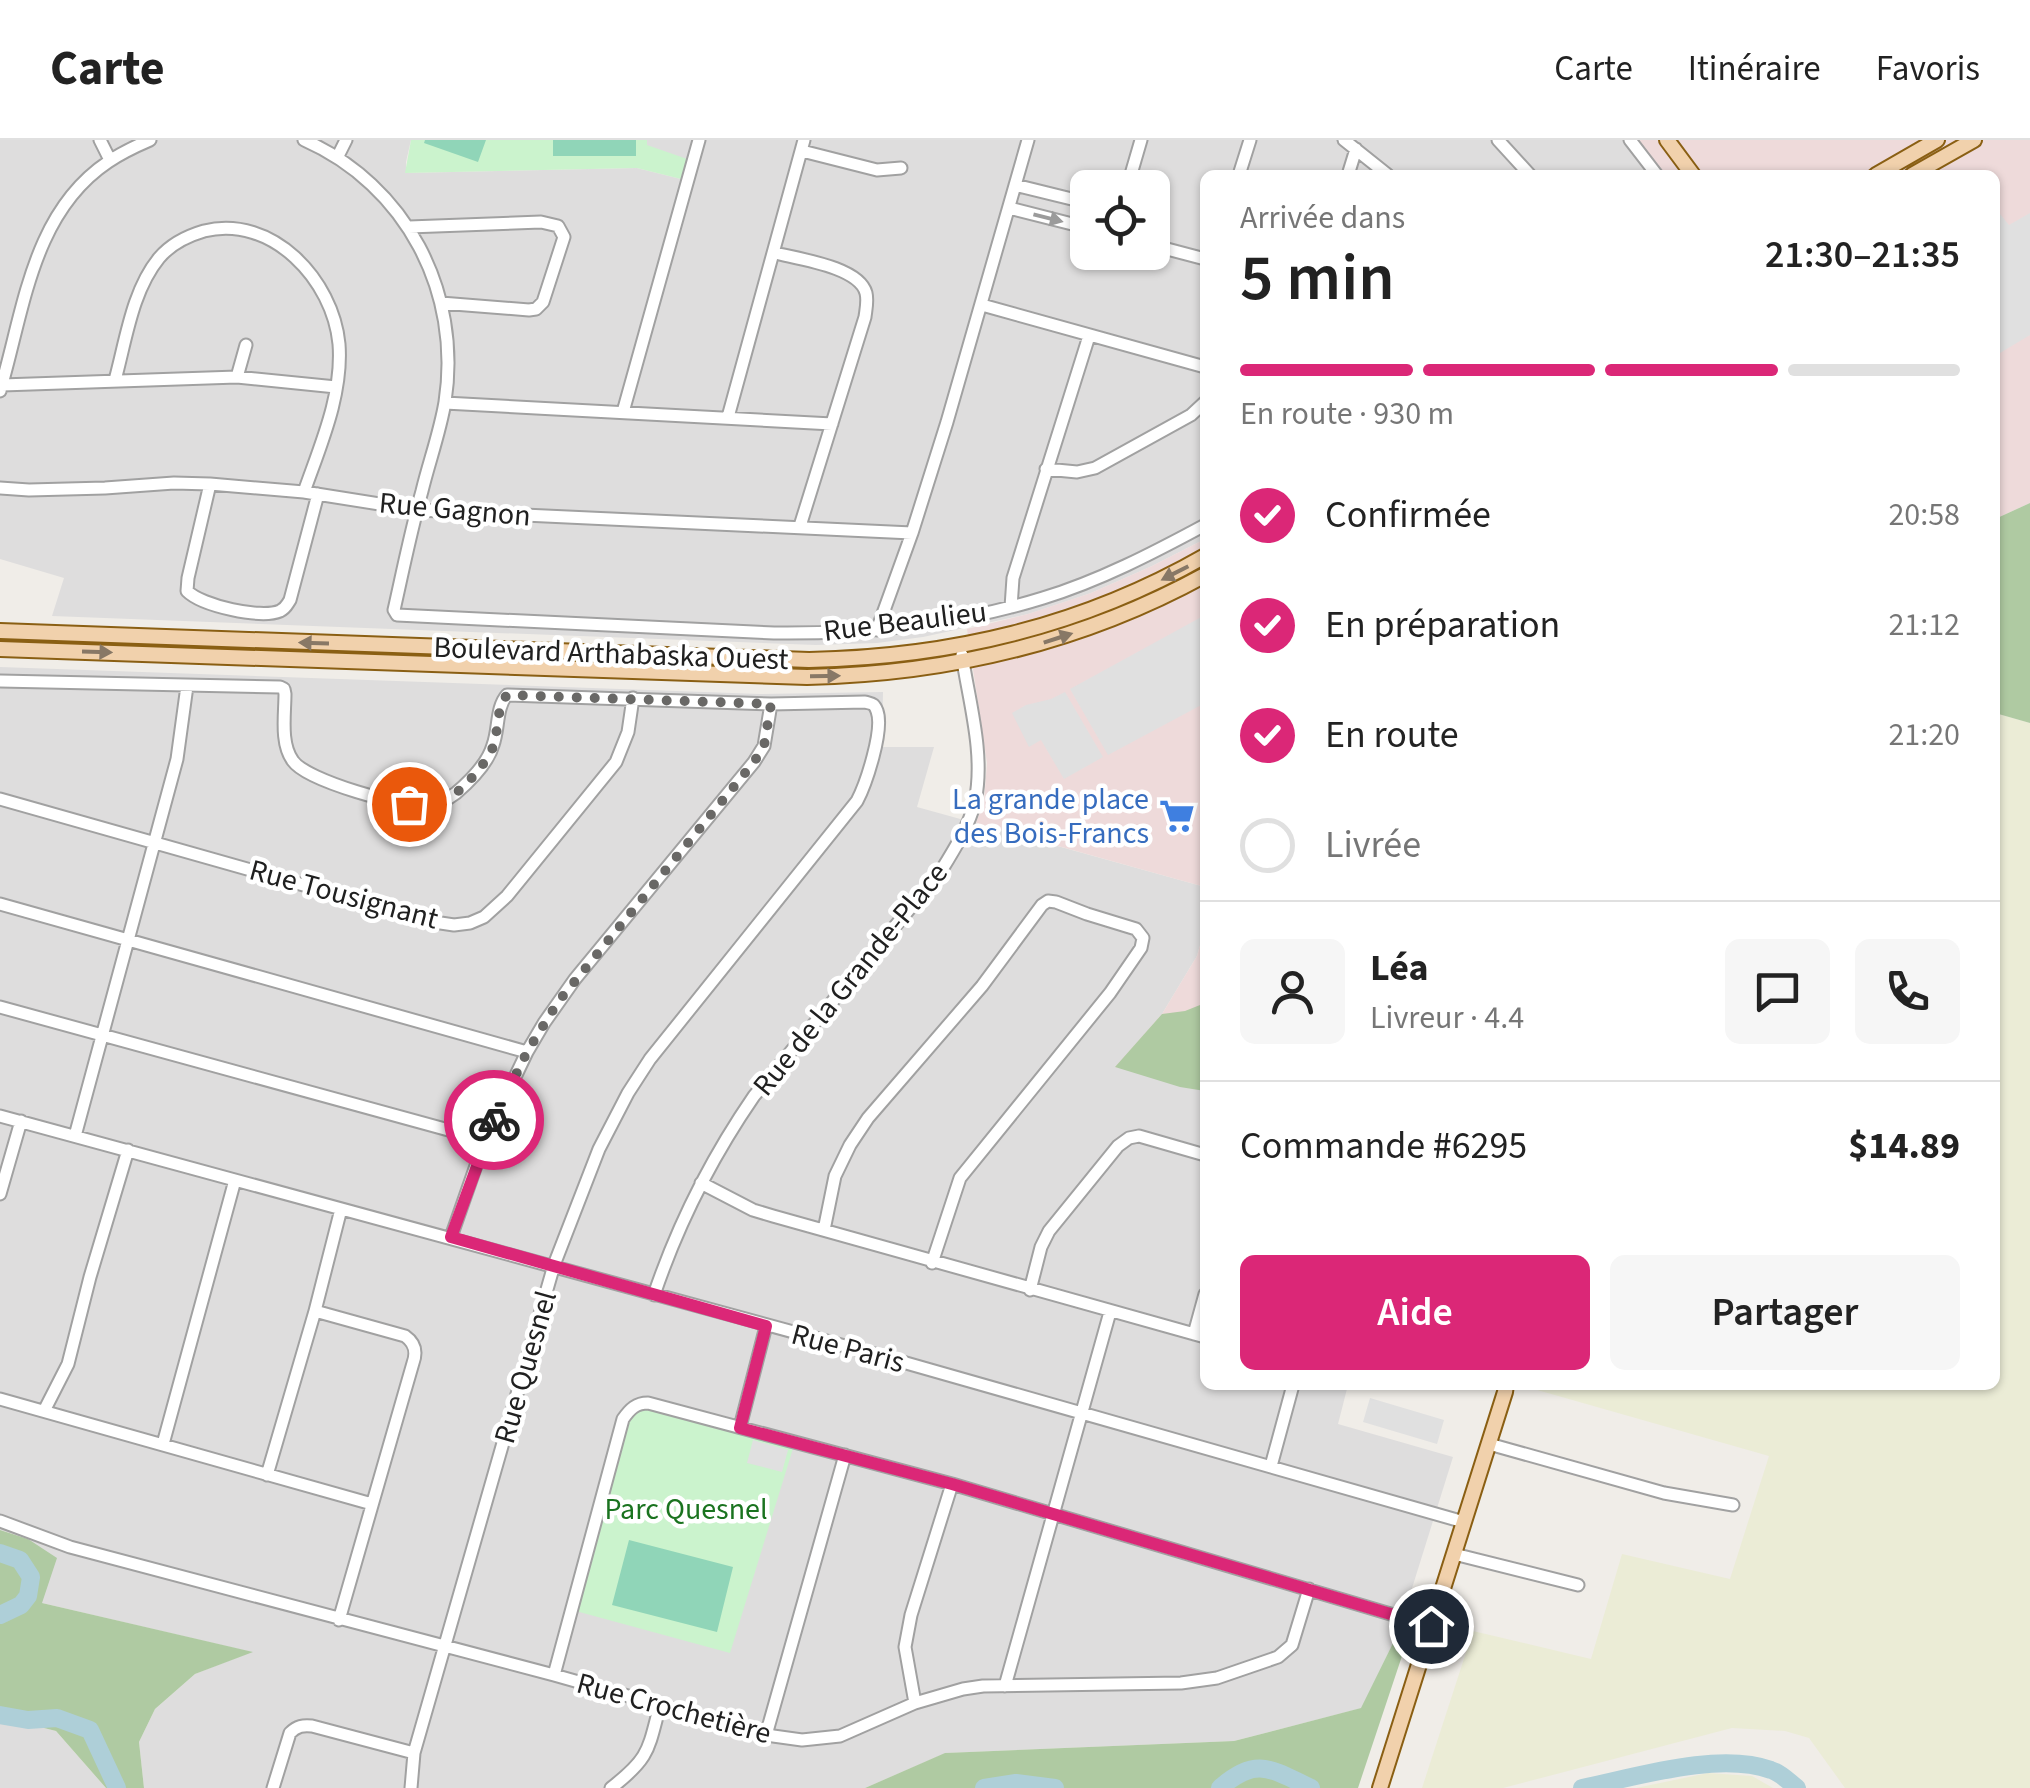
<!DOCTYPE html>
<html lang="fr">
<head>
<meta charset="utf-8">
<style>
	:root { --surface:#fff; --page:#f6f6f6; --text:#222; --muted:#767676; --line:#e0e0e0; --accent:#db2777 }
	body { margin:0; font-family:"Source Sans 3",sans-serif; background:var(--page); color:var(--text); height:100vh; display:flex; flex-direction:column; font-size:38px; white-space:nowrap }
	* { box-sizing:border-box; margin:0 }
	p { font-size:32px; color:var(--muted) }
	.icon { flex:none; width:55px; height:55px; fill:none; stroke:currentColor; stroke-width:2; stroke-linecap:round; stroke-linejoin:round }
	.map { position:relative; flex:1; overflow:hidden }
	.side { position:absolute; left:1200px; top:30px; width:800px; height:1220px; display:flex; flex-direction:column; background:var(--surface); border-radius:15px; box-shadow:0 2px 8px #0004 }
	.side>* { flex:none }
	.controls { position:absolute; left:1070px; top:30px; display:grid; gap:20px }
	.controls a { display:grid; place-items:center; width:100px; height:100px; border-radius:15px; background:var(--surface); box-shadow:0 2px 8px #0004; font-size:50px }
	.pin { position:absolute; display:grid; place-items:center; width:85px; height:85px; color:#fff; margin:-42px; border:5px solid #fff; border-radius:50%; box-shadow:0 2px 10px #0007 }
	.courier { position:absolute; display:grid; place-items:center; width:100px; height:100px; margin:-50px; border:8px solid #db2777; border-radius:50%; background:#fff; color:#222; box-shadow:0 2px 12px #0007 }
	.overview em { font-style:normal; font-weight:600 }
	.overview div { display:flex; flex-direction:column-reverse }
	.overview { display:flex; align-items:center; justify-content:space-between; height:170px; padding:0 40px }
	h1 { font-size:65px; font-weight:600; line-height:75px }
	.bar { display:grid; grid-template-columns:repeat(4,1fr); gap:15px 10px; align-content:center; height:120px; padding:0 40px }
	.bar i { height:12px; border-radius:8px; background:var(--line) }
	.bar .on { background:var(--accent) }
	.bar p { grid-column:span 4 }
	.line { display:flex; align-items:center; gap:25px; padding:0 40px; border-top:2px solid var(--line) }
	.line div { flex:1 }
	.round { display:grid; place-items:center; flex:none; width:105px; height:105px; border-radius:15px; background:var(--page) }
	ol { padding:0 40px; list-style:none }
	li { display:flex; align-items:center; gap:30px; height:110px }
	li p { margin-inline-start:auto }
	li .icon { padding:10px; border-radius:50%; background:var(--accent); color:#fff; stroke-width:4 }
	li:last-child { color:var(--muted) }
	li i { width:55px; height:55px; border:5px solid var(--line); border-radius:50% }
	.button { display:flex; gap:20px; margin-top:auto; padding:20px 40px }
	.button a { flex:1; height:115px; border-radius:15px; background:var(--accent); color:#fff; font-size:40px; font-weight:600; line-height:115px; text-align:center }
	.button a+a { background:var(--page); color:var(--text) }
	header { display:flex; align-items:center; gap:60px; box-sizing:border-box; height:140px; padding:0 50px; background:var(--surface); border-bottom:2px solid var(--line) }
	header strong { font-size:48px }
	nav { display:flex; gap:55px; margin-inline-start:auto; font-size:35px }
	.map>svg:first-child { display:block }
</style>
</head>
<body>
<header>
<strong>Carte</strong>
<nav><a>Carte</a><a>Itinéraire</a><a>Favoris</a></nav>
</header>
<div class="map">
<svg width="2030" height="1648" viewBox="0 0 2030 1648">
	<rect width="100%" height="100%" fill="#f0ede8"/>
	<path fill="#dedddd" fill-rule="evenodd" d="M0 0H411L406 22V33L637 28 685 40 646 5 647 0H1638L1664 35H1205V399L1152 426 1091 453 1028 474 923 497 877 503 816 505 52 476 64 438 0 419ZM1088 48H1152V112H1088Z
		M0 527 760 554 883 552 882 607H934L917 667 1205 747V787L1197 816 1162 874 1116 927 1205 946V1245H1348L1338 1284 1453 1317 1398 1493 1362 1568 1234 1601 946 1613 865 1648H144L139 1602 155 1569 195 1534 251 1512 42 1463 28 1399 0 1390Z
		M0 1577 56 1591 106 1648H0Z"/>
	<path fill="#eedada" d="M1638 0H2030V363L1995 379V35H1664Z
		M1205 399V747L976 683 984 662 987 623 967 489 1028 474 1091 453 1152 426Z
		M1205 787V946L1115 927 1162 874 1197 816Z"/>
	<path fill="#ebecd6" d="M1995 573 2030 583V1648H1845L1809 1598 1785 1591 1732 1588 1503 1648H1422L1473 1491 1591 1519 1622 1414 1730 1439 1769 1316 1520 1245H1995Z
		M1708 1633 1752 1636 1773 1648H1636Z"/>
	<path fill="#afcaa2" d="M2030 363V583L1995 573V379Z
		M1205 863V951L1180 947 1115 927 1162 874 1185 871Z
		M0 1390 28 1399 57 1418 42 1463 253 1512 195 1534 155 1569 139 1602 144 1648H106L56 1591 0 1577Z
		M1398 1493 1409 1495 1358 1648H865L945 1613 1234 1601 1361 1568Z"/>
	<path fill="#cbf3cd" d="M411 0H647V5L690 20 685 40 637 28 405 33Z
		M640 1263 795 1302 730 1513 572 1470 623 1279Z"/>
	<path fill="#90d5b8" d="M425 0H486L478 22 424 3Z
		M553 0H636V16H553Z
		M629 1400 733 1427 717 1492 612 1465Z"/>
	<path fill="#e0e0e0" d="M1995 68 2009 85 2030 73V195L1995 216Z
		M1205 475V563L1108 615 1070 549Z
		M1065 552 1103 617 1064 639 1041 600 1029 607 1012 573 1026 565 1051 559Z
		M1370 1258 1444 1280 1437 1304 1363 1282Z
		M753 1300 788 1310 782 1332 747 1323Z"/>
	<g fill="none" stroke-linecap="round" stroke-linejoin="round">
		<path stroke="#aecfd8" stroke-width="18" d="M0 1413 20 1420 31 1437 28 1456 21 1465 0 1475
			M0 1575 28 1580 57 1578 90 1590 117 1648
			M984 1648 1016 1643 1055 1648
			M1220 1648C1256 1616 1271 1629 1311 1648
			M1582 1648C1636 1637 1719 1611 1771 1630 1781 1633 1789 1642 1797 1648"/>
		<defs>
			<path id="minor" d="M100 0 110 20
				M304 0C406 45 462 152 445 262 440 292 429 322 422 351 411 390 403 430 394 470L397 475 774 493C864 494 956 485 1043 458 1099 441 1153 413 1205 385
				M1344 0 1388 35
				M1498 0 1530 35
				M1630 0 1657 35
				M802 11 877 30 901 28
				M338 16 346 0
				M1239 35 1250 0
				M1348 35 1356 9
				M1015 45 1088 63
				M1127 48 1141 0
				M1009 68 1088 88
				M409 87 541 82 558 86 564 97 543 162 536 169 529 170 441 163
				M1152 105 1205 119
				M775 113C799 119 859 127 866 153 868 161 866 169 865 177L800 386
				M982 165 1205 227
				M237 237 246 205
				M115 240C126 200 132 151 159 118 170 105 187 96 204 91 272 74 333 140 339 204 343 255 320 306 304 352
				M2 245 237 237 336 247
				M0 251C24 170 32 73 108 22 121 13 136 6 150 0
				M445 263 832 284
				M623 272 699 0
				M728 277 804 0
				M1046 329 1077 332 1095 328 1191 275 1205 262
				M210 344 188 438 187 451C202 466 261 479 280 471 286 468 286 466 290 460L318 354
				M0 348 29 350 105 348 174 343 210 344 304 352 417 370 912 393
				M1011 467 1013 438 1089 196
				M877 490 912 393 947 282 1028 0
				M0 541 280 547 284 549 285 554C285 574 280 604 293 621 307 641 404 668 429 666 439 665 448 659 456 653 470 641 488 623 493 605 499 589 496 567 507 555L771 564 865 562C872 564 874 563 877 571 884 590 866 644 857 661L650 919 628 953 599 1009 554 1125 414 1613 411 1648
				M0 659 434 782 454 785 470 783 484 777 507 756 616 622 628 592 633 558
				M0 764 527 912
				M0 867 485 1000
				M0 976 878 1215 1464 1382
				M75 996 177 619 187 546
				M701 1043 753 1070 773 1076 1205 1197
				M0 1054 21 981
				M824 1090 835 1036 850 1005 868 978 982 846 1042 765 1048 761 1056 762 1087 774 1136 789 1143 798 1141 808 1110 853 960 1038 932 1123
				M451 1097 485 1000 527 912 544 883 575 839 754 622 764 606 771 564
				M1030 1150 1041 1107 1049 1091 1118 1006 1129 998 1139 996 1205 1015
				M654 1155C678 1084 712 1017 754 956L941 731C954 710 969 686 975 662 985 614 969 562 962 515
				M315 1171 405 1196C415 1203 417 1212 413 1223L339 1480
				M1194 1194 1205 1154
				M0 1259 372 1364
				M44 1271 68 1224 90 1137 128 1010
				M740 1287 766 1186
				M163 1304 235 1040
				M1489 1304 1664 1353 1733 1365
				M1271 1326 1293 1245
				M267 1335 315 1171 341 1069
				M0 1381 70 1407 554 1535 766 1595 802 1600 840 1596 915 1563 963 1549 983 1546 1181 1543 1217 1538 1278 1517 1292 1505 1309 1449
				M1454 1414 1578 1445
				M554 1535 623 1279C630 1269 636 1263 648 1263L952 1344 1431 1486
				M1005 1546 1110 1172
				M915 1563 905 1507 911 1475 952 1344
				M766 1595 845 1315
				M273 1648 290 1593C297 1586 303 1585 312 1586L414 1613
				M611 1648C650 1618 648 1610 660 1565"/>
			<path id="major" d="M1667 0 1693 35
				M1876 35 1937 0
				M1912 35 1974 0
				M0 491 809 520C950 517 1081 487 1205 416
				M0 509 807 537C947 534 1081 503 1205 435
				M1380 1648 1505 1252 1506 1245"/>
		</defs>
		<use href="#minor" stroke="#a1a1a1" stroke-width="15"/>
		<use href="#major" stroke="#8a5f13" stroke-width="18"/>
		<use href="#minor" stroke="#fff" stroke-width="11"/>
		<use href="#major" stroke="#f1d1ac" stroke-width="14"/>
	</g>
	<defs><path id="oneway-solid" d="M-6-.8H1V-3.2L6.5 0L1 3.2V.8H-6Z" transform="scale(2.5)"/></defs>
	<use fill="#9b9b9b" href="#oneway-solid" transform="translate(1048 78) rotate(14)"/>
	<g fill="#887866">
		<use href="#oneway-solid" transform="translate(1175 433) rotate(153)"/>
		<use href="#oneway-solid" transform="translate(1058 498) rotate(-18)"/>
		<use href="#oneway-solid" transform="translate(314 503) rotate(-178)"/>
		<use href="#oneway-solid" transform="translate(97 512) rotate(2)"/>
		<use href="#oneway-solid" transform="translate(825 536) rotate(-1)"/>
	</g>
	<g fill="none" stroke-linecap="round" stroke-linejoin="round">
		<path stroke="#696866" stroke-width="10" stroke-dasharray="0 18" d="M409 664C419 666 430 667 440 663 458 656 486 625 493 607 499 590 496 568 507 555L771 564 764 606 754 622 558 862 527 912 494 980"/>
		<path stroke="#db2777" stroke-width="12" d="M494 980 451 1097 766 1186 740 1288 952 1344 1431 1486"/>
	</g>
	<defs>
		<symbol id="supermarket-bare" viewBox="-9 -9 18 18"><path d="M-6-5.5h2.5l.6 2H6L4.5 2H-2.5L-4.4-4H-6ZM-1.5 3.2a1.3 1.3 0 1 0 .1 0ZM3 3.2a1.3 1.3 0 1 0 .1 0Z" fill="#3f7fe0" stroke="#fff" stroke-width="2.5" paint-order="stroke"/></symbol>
	</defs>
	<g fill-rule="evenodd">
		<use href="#supermarket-bare" x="1152" y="651" width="50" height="50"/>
	</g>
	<g text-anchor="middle" stroke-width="9" stroke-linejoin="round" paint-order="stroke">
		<g font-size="30" fill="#202020" stroke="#fff">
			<text transform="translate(455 369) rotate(5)" y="10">Rue Gagnon</text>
			<text transform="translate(905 481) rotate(-7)" y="10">Rue Beaulieu</text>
			<text transform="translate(611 513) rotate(2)" y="10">Boulevard Arthabaska Ouest</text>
			<text transform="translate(344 754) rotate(15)" y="10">Rue Tousignant</text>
			<text transform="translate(850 839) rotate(-51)" y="10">Rue de la Grande-Place</text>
			<text transform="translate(848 1208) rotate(15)" y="10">Rue Paris</text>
			<text transform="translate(525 1227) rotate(-74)" y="10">Rue Quesnel</text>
			<text transform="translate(674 1568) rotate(15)" y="10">Rue Crochetière</text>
		</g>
		<g font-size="30" fill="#366cbe" stroke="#fff" text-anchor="end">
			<text x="1149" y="669">La grande place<tspan x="1149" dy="34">des Bois-Francs</tspan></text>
		</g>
		<g font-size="30" fill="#1a731f" stroke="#fff">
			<text x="686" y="1379">Parc Quesnel</text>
		</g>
	</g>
</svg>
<div class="controls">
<a><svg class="icon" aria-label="locate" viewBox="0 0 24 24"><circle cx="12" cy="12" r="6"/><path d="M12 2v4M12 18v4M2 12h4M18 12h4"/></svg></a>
</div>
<div class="pin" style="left:409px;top:664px;background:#ea580c"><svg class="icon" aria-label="bag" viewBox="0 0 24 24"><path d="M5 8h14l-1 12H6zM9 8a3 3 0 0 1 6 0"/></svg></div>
<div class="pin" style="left:1431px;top:1486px;background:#1f2937"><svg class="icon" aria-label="home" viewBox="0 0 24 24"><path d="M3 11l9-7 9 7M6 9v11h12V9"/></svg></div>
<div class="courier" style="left:494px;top:980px"><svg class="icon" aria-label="bike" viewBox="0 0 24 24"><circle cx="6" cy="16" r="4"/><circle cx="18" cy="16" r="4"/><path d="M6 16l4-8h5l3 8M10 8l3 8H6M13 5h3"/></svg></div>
<section class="side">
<div class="overview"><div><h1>5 min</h1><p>Arrivée dans</p></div><em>21:30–21:35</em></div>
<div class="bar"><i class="on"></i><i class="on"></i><i class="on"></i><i></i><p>En route · 930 m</p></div>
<ol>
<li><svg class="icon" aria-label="check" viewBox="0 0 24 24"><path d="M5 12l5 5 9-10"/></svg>Confirmée<p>20:58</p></li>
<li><svg class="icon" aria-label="check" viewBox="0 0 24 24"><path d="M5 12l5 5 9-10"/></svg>En préparation<p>21:12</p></li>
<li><svg class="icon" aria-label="check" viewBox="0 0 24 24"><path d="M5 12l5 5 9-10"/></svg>En route<p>21:20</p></li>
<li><i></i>Livrée</li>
</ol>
<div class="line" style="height:180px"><a class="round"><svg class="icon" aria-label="person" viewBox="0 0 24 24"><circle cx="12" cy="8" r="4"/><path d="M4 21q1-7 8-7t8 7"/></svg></a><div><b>Léa</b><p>Livreur · 4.4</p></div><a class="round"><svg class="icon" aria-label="chat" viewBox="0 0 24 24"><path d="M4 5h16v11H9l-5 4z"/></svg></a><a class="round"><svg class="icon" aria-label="phone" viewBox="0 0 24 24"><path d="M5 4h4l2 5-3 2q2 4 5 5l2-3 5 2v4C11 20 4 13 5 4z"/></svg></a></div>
<div class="line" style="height:130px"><div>Commande #6295</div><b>$14.89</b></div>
<div class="button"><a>Aide</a><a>Partager</a></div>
</section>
</div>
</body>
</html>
